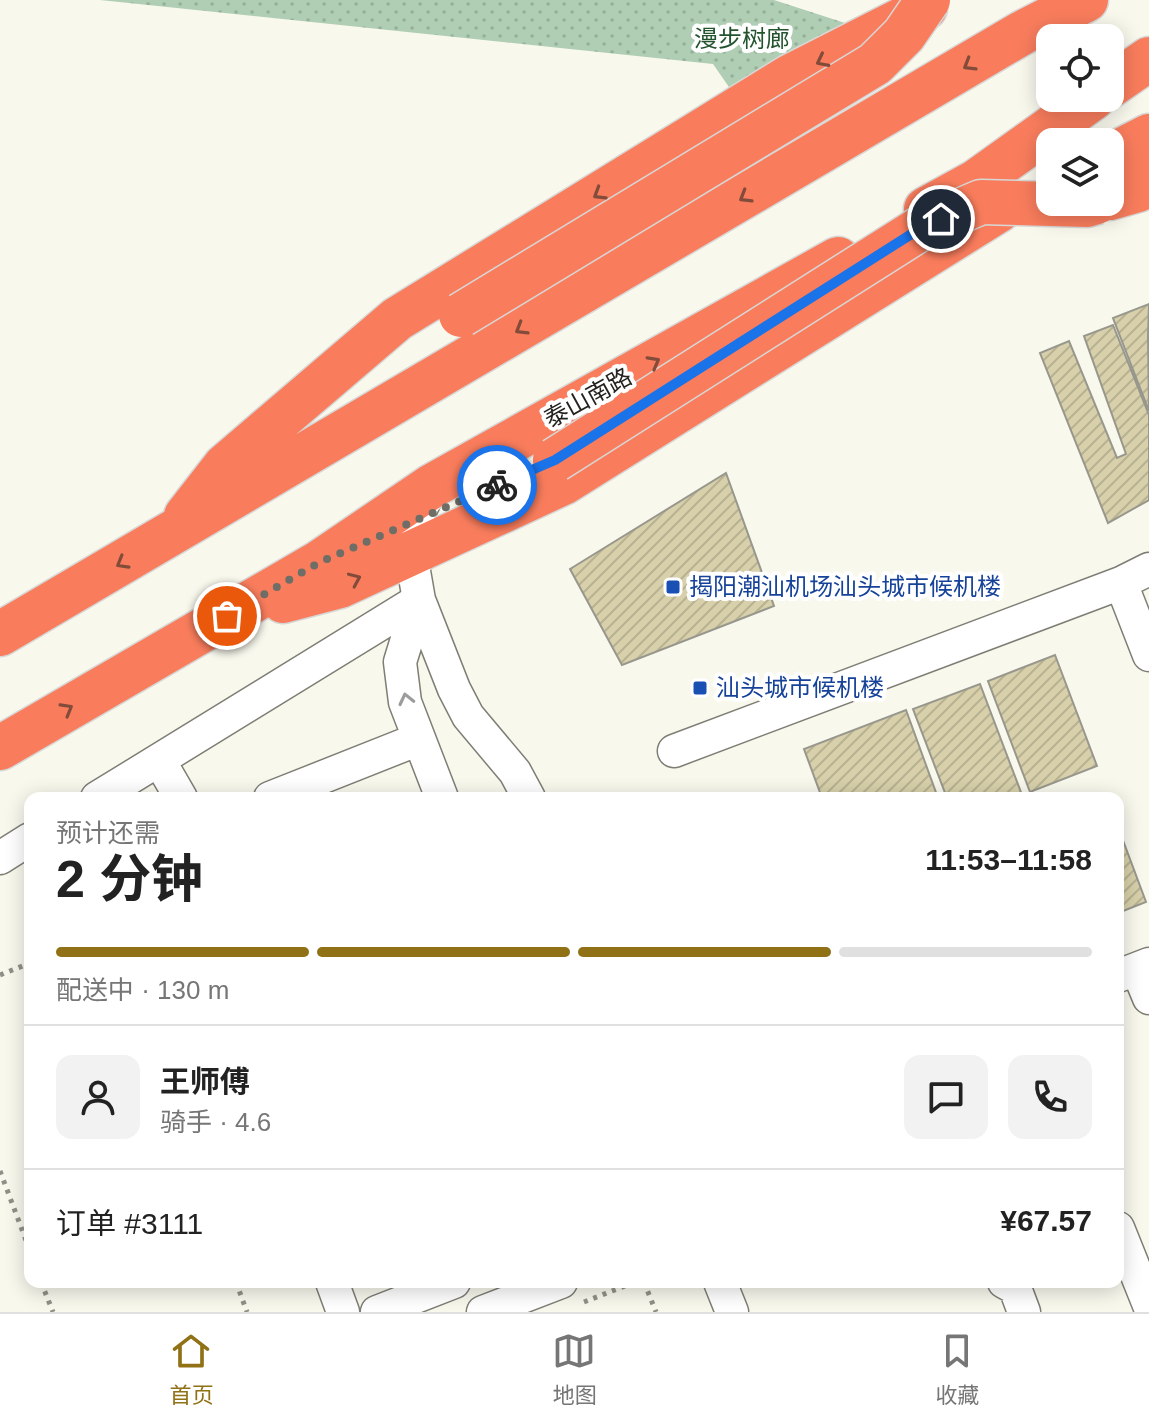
<!DOCTYPE html>
<html lang="zh">
<head>
<meta charset="utf-8">
<style>
	:root { --surface:#fff; --page:#f2f2f2; --text:#222; --muted:#767676; --line:#e0e0e0; --accent:#907116 }
	body { margin:0; font-family:Helvetica,"Noto Sans SC",sans-serif; background:var(--page); color:var(--text); height:100vh; display:flex; flex-direction:column; font-size:30px; white-space:nowrap }
	* { box-sizing:border-box; margin:0 }
	p { font-size:26px; color:var(--muted) }
	.icon { flex:none; width:44px; height:44px; fill:none; stroke:currentColor; stroke-width:2; stroke-linecap:round; stroke-linejoin:round }
	.map { position:relative; flex:1; overflow:hidden }
	.side { position:absolute; left:24px; top:792px; width:1100px; height:496px; display:flex; flex-direction:column; background:var(--surface); border-radius:16px; box-shadow:0 4px 20px #0003 }
	.side>* { flex:none }
	.fabs { position:absolute; left:1036px; top:24px; display:grid; gap:16px }
	.fabs a { display:grid; place-items:center; width:88px; height:88px; border-radius:16px; background:var(--surface); box-shadow:0 4px 20px #0003; font-size:40px }
	.pin { position:absolute; display:grid; place-items:center; width:68px; height:68px; color:#fff; margin:-34px; border:4px solid #fff; border-radius:50%; box-shadow:0 2px 8px #0007 }
	.courier { position:absolute; display:grid; place-items:center; width:80px; height:80px; margin:-40px; border:6px solid #1a73e8; border-radius:50%; background:#fff; color:#222; box-shadow:0 2px 10px #0007 }
	.headline em { font-style:normal; font-weight:700 }
	.headline div { display:flex; flex-direction:column-reverse }
	.headline { display:flex; align-items:center; justify-content:space-between; height:136px; padding:0 32px }
	h1 { font-size:52px; font-weight:700; line-height:60px }
	.bar { display:grid; grid-template-columns:repeat(4,1fr); gap:12px 8px; align-content:center; height:96px; padding:0 32px }
	.bar i { height:10px; border-radius:6px; background:var(--line) }
	.bar .current { background:var(--accent) }
	.bar p { grid-column:span 4 }
	.line { display:flex; align-items:center; gap:20px; padding:0 32px; border-top:2px solid var(--line) }
	.line div { flex:1 }
	.round { display:grid; place-items:center; flex:none; width:84px; height:84px; border-radius:16px; background:var(--page) }
	.menu { display:flex; justify-content:space-around; align-items:center; height:112px; border-top:2px solid var(--line); background:var(--surface); font-size:22px; color:var(--muted) }
	.menu a { display:grid; justify-items:center; gap:4px }
	.menu .current { color:var(--accent) }
	.map>svg:first-child { display:block }
</style>
</head>
<body>
<div class="map">
<svg width="1149" height="1312" viewBox="0 0 1149 1312">
	<defs>
		<pattern id="park-dots" width="8" height="8" patternUnits="userSpaceOnUse" patternTransform="scale(2)"><rect width="8" height="8" fill="#afceb3"/><path d="M2 2h.1M6 6h.1" fill="none" stroke="#96b19a" stroke-width="1.8" stroke-linecap="round"/></pattern>
		<pattern id="building-hatch" width="6" height="6" patternUnits="userSpaceOnUse" patternTransform="scale(2)"><rect width="6" height="6" fill="#d7d0aa"/><path d="M-1 1l2-2M0 6l6-6M5 7l2-2" fill="none" stroke="#b8b292"/></pattern>
	</defs>
	<rect width="100%" height="100%" fill="#f9f8ed"/>
	<path fill="url(#park-dots)" d="M100 0H774L845 23 731 90 713 64Z"/>
	<path fill="url(#building-hatch)" stroke="#98978d" stroke-width="2" d="M1149 304 1148 336 1149 411 1113 318Z
		M1113 325 1149 415V500L1108 523 1040 353 1069 341 1117 458 1126 454 1084 336Z
		M726 473 774 606 622 665 570 569Z
		M1055 655 1097 766 1030 792 988 681Z
		M980 684 1022 795 1014 798H947L913 709Z
		M906 710 938 798H822L804 749Z
		M1118 827 1146 902 1118 913Z"/>
	<g fill="none" stroke-linecap="round" stroke-linejoin="round">
		<defs>
			<path id="minor" d="M432 486 415 521 411 554 419 600 454 689 468 716 515 772 529 798
				M1121 583 1149 655
				M419 600 400 662 405 702 442 798
				M674 751 1121 583 1149 569
				M159 760 181 798
				M97 798 419 600
				M270 798 419 739
				M0 858 30 839
				M1137 969 1149 998
				M1118 976 1149 964
				M1118 1228 1149 1305
				M332 1282 343 1312
				M720 1282 732 1312
				M1004 1282 1015 1288 1024 1312
				M377 1312 454 1282
				M483 1312 561 1282"/>
			<path id="highway" d="M1110 86 1149 59
				M1110 156 1149 136
				M1110 198 1138 190 1149 182
				M926 209 977 181 1093 98
				M186 516 225 466 397 319 791 76 925 8
				M283 601 340 586 563 483 999 210
				M0 634 1022 33 1086 0
				M0 748 320 562 432 486 838 259"/>
		</defs>
		<use href="#minor" stroke="#7f7e75" stroke-width="35"/>
		<use href="#highway" stroke="#d7d7d6" stroke-width="47"/>
		<path stroke="#919088" stroke-width="5" stroke-dasharray="4 6" stroke-linecap="butt" d="M0 975 30 963
			M0 1171 30 1251
			M41 1282 53 1312
			M236 1282 247 1312
			M644 1282 656 1312
			M584 1302 635 1282"/>
		<use href="#minor" stroke="#fff" stroke-width="32"/>
		<use href="#highway" stroke="#f97d5d" stroke-width="44"/>
		<defs>
			<path id="highway-bridge" d="M461 315 875 64 904 35 928 0
				M555 460 921 228 981 202 1087 205 1097 202"/>
		</defs>
		<use href="#highway-bridge" stroke="#d7d7d6" stroke-width="47" stroke-linecap="butt"/>
		<use href="#highway-bridge" stroke="#f97d5d" stroke-width="44"/>
	</g>
	<defs><path id="oneway-chevron" d="M-2-3.5L2.5 0L-2 3.5" fill="none" stroke-width="1.6" stroke-linecap="round" stroke-linejoin="round" transform="scale(2)"/></defs>
	<g stroke="#834b3a">
		<use href="#oneway-chevron" transform="translate(822 61) rotate(153)"/>
		<use href="#oneway-chevron" transform="translate(969 65) rotate(149)"/>
		<use href="#oneway-chevron" transform="translate(599 194) rotate(148)"/>
		<use href="#oneway-chevron" transform="translate(745 197) rotate(149)"/>
		<use href="#oneway-chevron" transform="translate(521 329) rotate(149)"/>
		<use href="#oneway-chevron" transform="translate(654 362) rotate(-29)"/>
		<use href="#oneway-chevron" transform="translate(122 563) rotate(150)"/>
		<use href="#oneway-chevron" transform="translate(355 579) rotate(-24)"/>
		<use href="#oneway-chevron" transform="translate(67 709) rotate(-30)"/>
	</g>
	<use stroke="#9c9c9a" href="#oneway-chevron" transform="translate(406 699) rotate(-103)"/>
	<g fill="none" stroke-linecap="round" stroke-linejoin="round">
		<path stroke="#6e6d66" stroke-width="8" stroke-dasharray="0 14.4" d="M227 616 320 562 497 485"/>
		<path stroke="#1a73e8" stroke-width="10" d="M497 485 555 460 921 228 941 219"/>
	</g>
	<g fill="#1a4fb4" stroke="#fff" stroke-width="3">
		<rect x="665" y="579" width="16" height="16" rx="4"/>
		<rect x="692" y="680" width="16" height="16" rx="4"/>
	</g>
	<g text-anchor="middle" stroke-width="8" stroke-linejoin="round" paint-order="stroke">
		<g font-size="24" fill="#24542e" stroke="#fff">
			<text x="742" y="47">漫步树廊</text>
		</g>
		<g font-size="24" fill="#23221e" stroke="#fff">
			<text transform="translate(588 398) rotate(-29)" y="8">泰山南路</text>
		</g>
		<g font-size="24" fill="#164399" stroke="#fff" text-anchor="start">
			<text x="689" y="595">揭阳潮汕机场汕头城市候机楼</text>
			<text x="716" y="696">汕头城市候机楼</text>
		</g>
	</g>
</svg>
<div class="fabs">
<a><svg class="icon" aria-label="locate" viewBox="0 0 24 24"><circle cx="12" cy="12" r="6"/><path d="M12 2v4M12 18v4M2 12h4M18 12h4"/></svg></a>
<a><svg class="icon" aria-label="layers" viewBox="0 0 24 24"><path d="M12 4l9 5-9 5-9-5zM3 14l9 5 9-5"/></svg></a>
</div>
<div class="pin" style="left:227px;top:616px;background:#ea580c"><svg class="icon" aria-label="bag" viewBox="0 0 24 24"><path d="M5 8h14l-1 12H6zM9 8a3 3 0 0 1 6 0"/></svg></div>
<div class="pin" style="left:941px;top:219px;background:#1f2937"><svg class="icon" aria-label="home" viewBox="0 0 24 24"><path d="M3 11l9-7 9 7M6 9v11h12V9"/></svg></div>
<div class="courier" style="left:497px;top:485px"><svg class="icon" aria-label="bike" viewBox="0 0 24 24"><circle cx="6" cy="16" r="4"/><circle cx="18" cy="16" r="4"/><path d="M6 16l4-8h5l3 8M10 8l3 8H6M13 5h3"/></svg></div>
<section class="side">
<div class="headline"><div><h1>2 分钟</h1><p>预计还需</p></div><em>11:53–11:58</em></div>
<div class="bar"><i class="current"></i><i class="current"></i><i class="current"></i><i></i><p>配送中 · 130 m</p></div>
<div class="line" style="height:144px"><a class="round"><svg class="icon" aria-label="person" viewBox="0 0 24 24"><circle cx="12" cy="8" r="4"/><path d="M4 21q1-7 8-7t8 7"/></svg></a><div><b>王师傅</b><p>骑手 · 4.6</p></div><a class="round"><svg class="icon" aria-label="chat" viewBox="0 0 24 24"><path d="M4 5h16v11H9l-5 4z"/></svg></a><a class="round"><svg class="icon" aria-label="phone" viewBox="0 0 24 24"><path d="M5 4h4l2 5-3 2q2 4 5 5l2-3 5 2v4C11 20 4 13 5 4z"/></svg></a></div>
<div class="line" style="height:104px"><div>订单 #3111</div><b>¥67.57</b></div>
</section>
</div>
<nav class="menu">
<a class="current"><svg class="icon" aria-label="home" viewBox="0 0 24 24"><path d="M3 11l9-7 9 7M6 9v11h12V9"/></svg>首页</a>
<a><svg class="icon" aria-label="map" viewBox="0 0 24 24"><path d="M3 6l6-2 6 2 6-2v14l-6 2-6-2-6 2zM9 4v14M15 6v14"/></svg>地图</a>
<a><svg class="icon" aria-label="saved" viewBox="0 0 24 24"><path d="M7 4h10v16l-5-4-5 4z"/></svg>收藏</a>
</nav>
</body>
</html>
